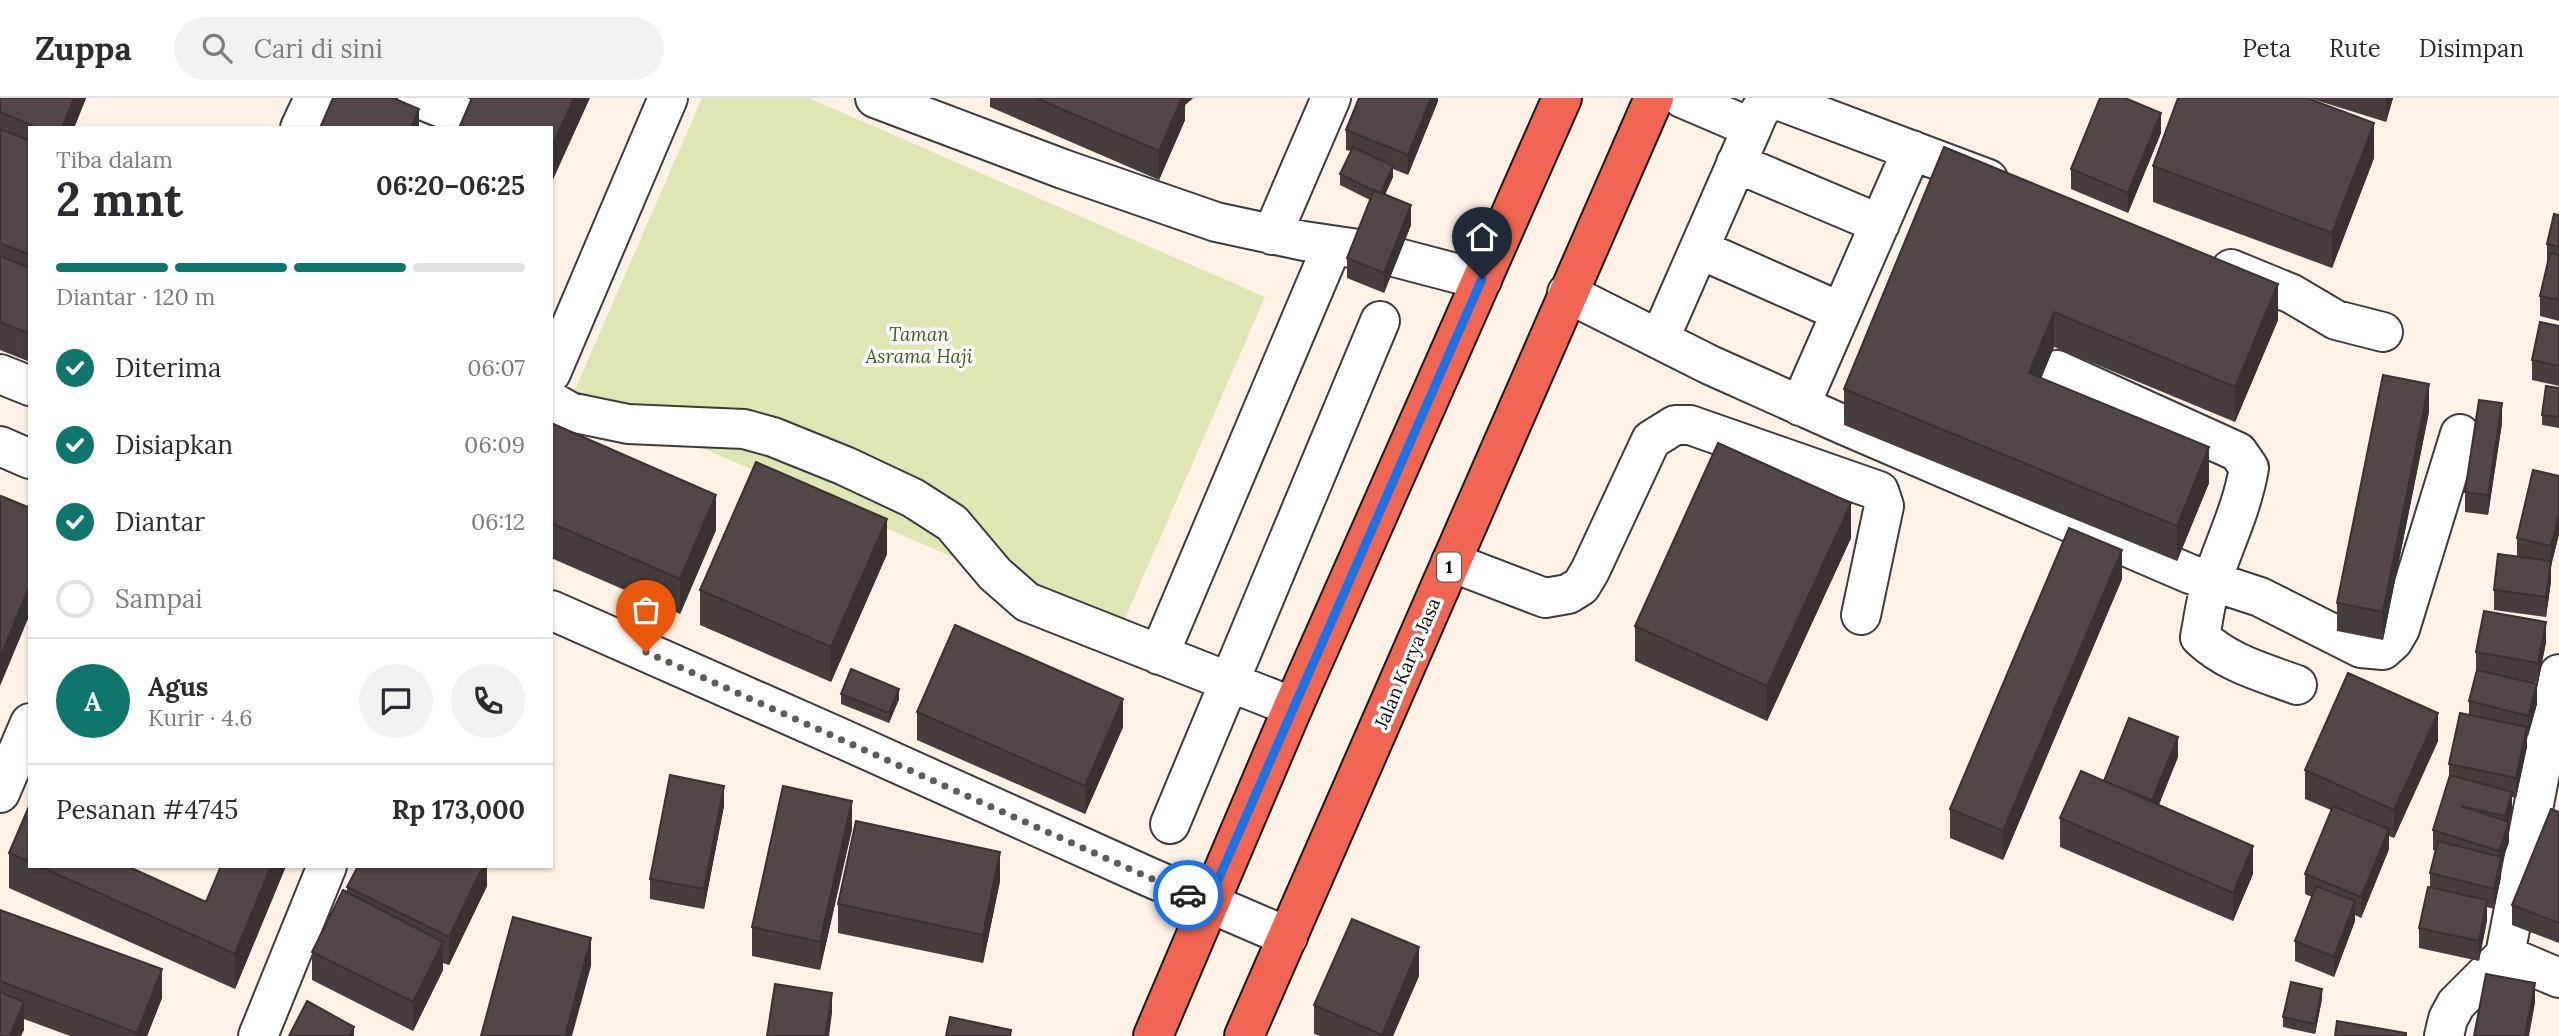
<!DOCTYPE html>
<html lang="id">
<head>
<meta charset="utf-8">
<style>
	:root { --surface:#fff; --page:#f2f2f3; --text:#2b2b33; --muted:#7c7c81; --line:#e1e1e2; --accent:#0f766e }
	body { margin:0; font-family:Lora,serif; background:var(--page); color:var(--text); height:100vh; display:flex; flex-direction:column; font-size:26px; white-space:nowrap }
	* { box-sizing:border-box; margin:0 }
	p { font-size:23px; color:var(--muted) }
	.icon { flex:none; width:38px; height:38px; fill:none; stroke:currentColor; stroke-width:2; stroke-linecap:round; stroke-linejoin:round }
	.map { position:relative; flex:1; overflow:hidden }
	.side { position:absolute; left:28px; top:28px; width:525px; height:742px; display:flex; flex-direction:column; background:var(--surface); border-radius:0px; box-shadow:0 2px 5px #0004 }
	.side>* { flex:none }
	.pin { position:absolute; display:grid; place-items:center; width:60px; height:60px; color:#fff; margin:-72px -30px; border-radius:50% 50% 50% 0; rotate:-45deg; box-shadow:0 0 7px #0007 }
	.pin .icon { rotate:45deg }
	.courier { position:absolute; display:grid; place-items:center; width:70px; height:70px; margin:-35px; border:5px solid #1a73e8; border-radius:50%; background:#fff; color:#222; box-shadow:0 2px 9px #0007 }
	.summary em { font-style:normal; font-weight:800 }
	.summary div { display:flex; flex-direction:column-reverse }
	.summary { display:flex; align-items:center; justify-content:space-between; height:119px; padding:0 28px }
	h1 { font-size:46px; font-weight:800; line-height:52px }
	.bar { display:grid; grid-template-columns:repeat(4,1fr); gap:10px 7px; align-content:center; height:84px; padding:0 28px }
	.bar i { height:9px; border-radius:5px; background:var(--line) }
	.bar .selected { background:var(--accent) }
	.bar p { grid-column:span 4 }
	.line { display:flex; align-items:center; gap:18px; padding:0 28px; border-top:2px solid var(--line) }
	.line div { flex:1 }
	.round { display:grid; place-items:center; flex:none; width:74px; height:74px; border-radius:37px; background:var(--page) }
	ol { padding:0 28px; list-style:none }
	li { display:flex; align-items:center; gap:21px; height:77px }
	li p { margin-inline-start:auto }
	li .icon { padding:7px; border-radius:50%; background:var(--accent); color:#fff; stroke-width:4 }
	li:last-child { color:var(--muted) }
	li i { width:38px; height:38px; border:4px solid var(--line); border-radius:50% }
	header { display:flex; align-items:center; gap:42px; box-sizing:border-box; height:98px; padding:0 35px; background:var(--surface); border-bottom:2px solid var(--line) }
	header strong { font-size:33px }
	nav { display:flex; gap:38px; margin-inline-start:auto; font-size:24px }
	.search { width:490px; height:63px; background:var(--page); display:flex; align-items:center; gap:18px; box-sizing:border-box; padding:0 24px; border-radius:38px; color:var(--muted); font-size:26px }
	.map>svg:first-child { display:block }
</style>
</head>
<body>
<header>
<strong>Zuppa</strong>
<div class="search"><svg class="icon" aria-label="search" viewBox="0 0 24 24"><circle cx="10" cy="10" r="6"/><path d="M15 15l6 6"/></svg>Cari di sini</div>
<nav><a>Peta</a><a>Rute</a><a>Disimpan</a></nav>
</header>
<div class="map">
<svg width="2559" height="938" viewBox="0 0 2559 938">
	<rect width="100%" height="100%" fill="#fef2e6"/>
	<path fill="#dfe6b3" d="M702 0H809L1265 199 1120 532 574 294Z"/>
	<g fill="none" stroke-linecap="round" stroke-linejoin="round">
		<defs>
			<path id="minor" d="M417 0 459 17
				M875 0 1063 71 1216 124 1304 143 1358 151
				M1682 0 1752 30
				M300 30 314 0
				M1736 65 1880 126
				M1272 137 1331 0
				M1699 151 1841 214
				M1398 160 1482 182
				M2231 171 2292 196 2336 222 2383 234
				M1567 195 1710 267 1844 327 2190 476 2260 499 2361 550 2383 552 2393 543 2400 531 2460 336
				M1660 240 1752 30C1759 14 1762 0 1783 4L1988 81
				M2057 272 2238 354 2249 370C2242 410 2226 442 2213 480 2206 498 2204 519 2200 539 2227 565 2262 574 2297 587
				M551 275 668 0
				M0 276 30 288
				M551 303 570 314 628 326 744 331 773 339 845 368 913 400 952 425 995 476 1027 504 1293 609
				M1800 308 1912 52
				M0 348 30 361
				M1451 464 1545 500 1568 496 1581 488 1590 473 1651 342 1675 327H1690L1879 393 1884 408 1861 517
				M551 512 836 638 1149 779 1288 839
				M1159 557 1332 148
				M0 695 30 625
				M1170 726 1380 223
				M2505 857 2559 880
				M258 938 327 768
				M2444 938 2448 921 2456 906 2505 857 2559 576"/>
			<path id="highway" d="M1153 938 1293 609 1562 0
				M1244 938 1654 0"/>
		</defs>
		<use href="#minor" stroke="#3c3c3c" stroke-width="42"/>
		<use href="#highway" stroke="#1a1a1a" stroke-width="42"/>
		<use href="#minor" stroke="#fff" stroke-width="38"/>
		<use href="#highway" stroke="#f06652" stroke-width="38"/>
	</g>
	<path fill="#473d3c" d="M0 0H86L74 30H30V264L0 252Z
		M990 0H1193L1185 7V22L1159 82 990 9Z
		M1438 0V3L1408 77 1393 71V79L1385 97 1411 127 1384 195 1347 180V160L1370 102 1340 87V76L1351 53 1346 52V32Z
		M2309 0H2393L2386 24Z
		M2161 35 2128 115 2071 91V71Z
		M1944 49 2278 222 2235 324 2054 249 2041 280 2209 385 2177 463 1844 327V291Z
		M2374 60 2332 170 2153 104V68Z
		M2559 117V223L2540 218V198L2548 166H2547V146Z
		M2559 228V288L2532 282V262Z
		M2559 290V330L2542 327V317Z
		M2429 314 2383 542 2337 533V505Z
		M551 325 716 432 680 516 551 460Z
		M2502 325 2488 417 2465 414V394Z
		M2559 378V436L2551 468V483L2546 519 2494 512V492L2517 458V440Z
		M1851 440 1767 623 1635 563V528Z
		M887 456 831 584 700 527V492Z
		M2122 481 2003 762 1950 740V711Z
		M2546 544 2538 585 2517 582 2537 606 2528 638H2527V649L2516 700 2512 699V714L2509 724V744L2501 766V779L2494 811 2487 809V822L2479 863 2419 850V830L2430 790V775L2436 753 2433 752V732L2449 680V666L2469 617V603L2476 575V554Z
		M841 596 899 601 889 625 841 606Z
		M917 614 1123 629 1085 716 917 642Z
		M2438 643 2394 740 2389 738V751L2361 820 2355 817V823L2334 879 2295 863V843L2312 799 2305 796V776L2331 712 2305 701V672Z
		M2178 659 2159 707 2253 776 2233 823 2060 749V720Z
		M30 706V768H127L206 804 221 768H286L235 891 9 790V755Z
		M724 708 704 811 650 801V781Z
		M2559 714V845L2512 827V807Z
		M852 731 820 872 752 858V829Z
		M487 768V788L449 867 443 865V872L413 933 312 882V854L347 794V789Z
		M1000 783 983 865 838 835V806Z
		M0 812 162 900 147 938H70L24 921V932L0 938Z
		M1419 878 1393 938H1320L1314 936V907Z
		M2322 901 2315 936 2283 929V919Z"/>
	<path fill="#393231" d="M74 0H86L74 30H62Z
		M574 0H590L551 86V51Z
		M1181 0H1193L1185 7V22L1159 82V53Z
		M1431 0H1438V3L1408 77V57Z
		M2386 0H2393L2386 24Z
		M419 11V30H411Z
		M2161 15V35L2128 115V95Z
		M2374 25V60L2332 170V135Z
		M1393 68V79L1380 107V96Z
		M1411 107V127L1384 195V175Z
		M2278 186V222L2235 324V289Z
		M2054 214V249L2029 310V275Z
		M2429 286V314L2383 542V514Z
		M2502 305V325L2488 417V397Z
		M2209 349V385L2177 463V428Z
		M716 397V432L680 516V481Z
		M1851 405V440L1767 623V588Z
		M2559 416V436L2551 468V448Z
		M887 421V456L831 584V549Z
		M2122 452V481L2003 762V733Z
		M2551 463V483L2546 519V499Z
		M30 487V516L0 588V560Z
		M2546 524V544L2538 585V565Z
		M2537 586V606L2528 638V618Z
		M899 591V601L889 625V615Z
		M1123 601V629L1085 716V688Z
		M2438 615V643L2394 740V712Z
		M2527 629V649L2516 700V680Z
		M2178 639V659L2152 722V702Z
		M724 688V708L704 811V791Z
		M2512 694V714L2509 724V744L2501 766V779L2494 811V791L2499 769V753L2505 735V718Z
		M852 703V731L820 872V844Z
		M2389 731V751L2361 820V799Z
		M2253 748V776L2233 823V795Z
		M1000 754V783L983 865V837Z
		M271 768H286L235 891V856Z
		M483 768H487V788L449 867V839Z
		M2487 802V822L2479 863V843Z
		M2355 803V823L2334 879V859Z
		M591 840V868L572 938H565Z
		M443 844V872L413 933V904Z
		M1419 849V878L1393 938H1382Z
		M162 871V900L147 938H137V935Z
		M2535 885V905L2529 938H2525Z
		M2322 891V901L2315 936V926Z
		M832 895V915L829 938H825Z
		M24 904V932L21 938H10Z
		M354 929V938H349Z"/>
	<path fill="#524746" stroke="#393231" stroke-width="2" d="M0 0H74L62 30H38L0 14Z
		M333 0H393L419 11 411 30H320Z
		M472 0H574L551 51V30H459Z
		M1036 0H1182L1159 53Z
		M1359 0H1431L1408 57 1346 32Z
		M2100 0H2125L2161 15 2128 95 2071 71Z
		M2178 0H2307L2374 25 2332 135 2153 68Z
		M0 31 30 43V157L0 145Z
		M1353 49 1393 68 1381 95 1374 93 1340 76Z
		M1944 49 2278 186 2235 289 2054 214 2029 275 2209 349 2177 428 1844 291Z
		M1374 92 1411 107 1384 175 1347 160Z
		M2554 116 2559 117V149L2547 146Z
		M2550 155 2559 157V202L2540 198Z
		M0 158 30 170V236L0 224Z
		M2540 224 2559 228V268L2532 262Z
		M2383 277 2429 286 2383 514 2337 505Z
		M2546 288 2559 290V319L2542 317Z
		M2479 302 2502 305 2488 397 2465 394Z
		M551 325 716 397 680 481 551 425Z
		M1718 345 1851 405 1767 588 1635 528Z
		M756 364 887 421 831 549 700 492Z
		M2533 372 2559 378V416L2551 448 2517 440Z
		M1 398 30 410V487L0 560V401Z
		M2069 430 2122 452 2003 733 1950 711Z
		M2498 456 2551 463 2546 499 2494 492Z
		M2484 513 2546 524 2538 565 2476 554Z
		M955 527 1123 601 1085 688 917 614Z
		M851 571 899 591 889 615 841 596Z
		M2477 572 2537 586 2528 618 2469 603Z
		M2348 575 2438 615 2394 712 2305 672Z
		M2460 615 2527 629 2516 680 2449 666Z
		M2129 620 2178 639 2152 702 2104 683Z
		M2081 673 2253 748 2233 795 2060 720Z
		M670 677 724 688 704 791 650 781Z
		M2450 677 2512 694 2505 718 2461 708 2509 724 2499 753 2433 732Z
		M783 688 852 703 820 844 752 829Z
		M30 706V764L9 755Z
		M2333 708 2389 731 2361 799 2305 776Z
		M2551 711 2559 714V825L2512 807Z
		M856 723 1000 754 983 837 838 806Z
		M2438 743 2501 759 2494 791 2430 775Z
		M39 768H127L206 804 221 768H271L235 856Z
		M358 768H483L449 839 347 789Z
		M2316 788 2355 803 2334 859 2295 843Z
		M2428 789 2487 802 2479 843 2419 830Z
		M343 792 443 844 413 904 312 854Z
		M0 812 162 871 137 935 0 883Z
		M513 819 591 840 565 938H481Z
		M1352 821 1419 849 1382 937 1314 907Z
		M2486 876 2535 885 2525 938H2474Z
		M2291 884 2322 891 2315 926 2283 919Z
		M775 886 832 895 825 938H767Z
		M0 894 24 904 10 938H0Z
		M307 903 354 929 349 938H289Z
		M950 919 1011 932 1010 938H946Z
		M2337 923 2406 935V938H2335Z"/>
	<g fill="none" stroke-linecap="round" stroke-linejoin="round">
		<path stroke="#5f5b56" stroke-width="7" stroke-dasharray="0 12.6" d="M646 554 1188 797"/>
		<path stroke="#1a73e8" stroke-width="9" d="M1188 797 1208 805 1482 181"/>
	</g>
	<g text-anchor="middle" stroke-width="7" stroke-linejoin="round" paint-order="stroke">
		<rect fill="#fff" stroke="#535353" stroke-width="2" x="1437" y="454.5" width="24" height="29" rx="5"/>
		<g font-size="18" font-weight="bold" fill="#090909">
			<text x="1449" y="475">1</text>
		</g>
		<g font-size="19" font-style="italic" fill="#405e1d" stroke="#fff">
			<text x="919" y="243">Taman<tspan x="919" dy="22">Asrama Haji</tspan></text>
		</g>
		<g font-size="19" fill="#090909" stroke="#fff">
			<text transform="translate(1407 565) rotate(-67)" y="7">Jalan Karya Jasa</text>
		</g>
	</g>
</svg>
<div class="pin" style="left:646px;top:554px;background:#ea580c"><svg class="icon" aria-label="bag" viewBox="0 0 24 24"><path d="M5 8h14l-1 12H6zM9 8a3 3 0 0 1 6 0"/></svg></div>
<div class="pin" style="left:1482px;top:181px;background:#1f2937"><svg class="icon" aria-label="home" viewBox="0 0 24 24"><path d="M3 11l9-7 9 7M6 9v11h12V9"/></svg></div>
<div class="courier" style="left:1188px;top:797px"><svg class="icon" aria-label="car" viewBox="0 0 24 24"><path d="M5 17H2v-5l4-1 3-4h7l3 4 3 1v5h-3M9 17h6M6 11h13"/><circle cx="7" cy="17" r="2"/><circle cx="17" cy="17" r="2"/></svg></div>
<section class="side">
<div class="summary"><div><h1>2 mnt</h1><p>Tiba dalam</p></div><em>06:20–06:25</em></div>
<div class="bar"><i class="selected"></i><i class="selected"></i><i class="selected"></i><i></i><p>Diantar · 120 m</p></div>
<ol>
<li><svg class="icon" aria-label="check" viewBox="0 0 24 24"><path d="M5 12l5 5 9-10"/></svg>Diterima<p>06:07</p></li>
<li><svg class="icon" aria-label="check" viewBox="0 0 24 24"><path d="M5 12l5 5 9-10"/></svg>Disiapkan<p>06:09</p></li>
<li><svg class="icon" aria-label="check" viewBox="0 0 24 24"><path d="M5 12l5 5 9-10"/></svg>Diantar<p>06:12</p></li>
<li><i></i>Sampai</li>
</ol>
<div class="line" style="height:126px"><b class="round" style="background:var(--accent);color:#fff">A</b><div><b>Agus</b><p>Kurir · 4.6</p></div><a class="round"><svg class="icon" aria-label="chat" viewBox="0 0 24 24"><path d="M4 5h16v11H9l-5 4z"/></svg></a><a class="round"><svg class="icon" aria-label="phone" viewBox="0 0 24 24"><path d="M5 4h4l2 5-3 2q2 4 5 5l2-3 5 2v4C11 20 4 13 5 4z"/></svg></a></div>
<div class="line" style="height:91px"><div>Pesanan #4745</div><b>Rp 173,000</b></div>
</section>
</div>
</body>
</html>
